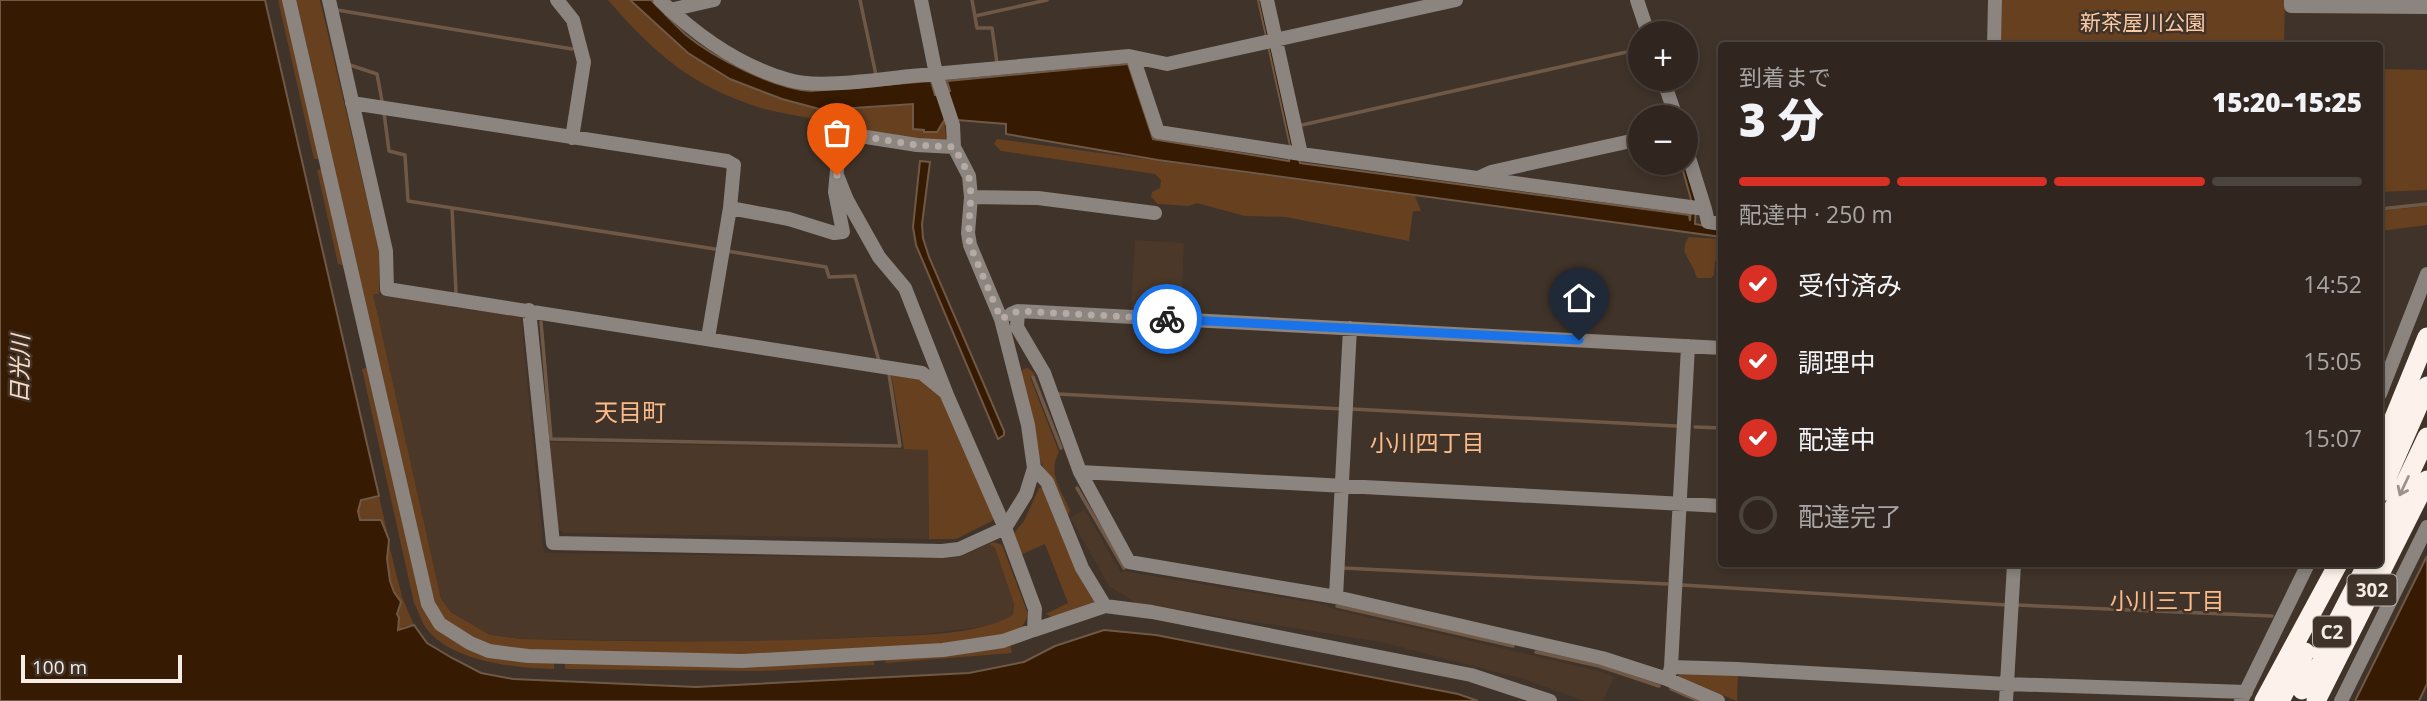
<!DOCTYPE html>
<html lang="ja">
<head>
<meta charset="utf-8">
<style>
	:root { --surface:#30261f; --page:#382e28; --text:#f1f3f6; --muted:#a8a5a4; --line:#4b433d; --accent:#d93025 }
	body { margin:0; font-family:"Open Sans","Noto Sans JP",sans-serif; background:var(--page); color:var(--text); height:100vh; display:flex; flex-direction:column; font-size:26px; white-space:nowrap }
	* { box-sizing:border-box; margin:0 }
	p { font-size:23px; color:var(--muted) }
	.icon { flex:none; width:38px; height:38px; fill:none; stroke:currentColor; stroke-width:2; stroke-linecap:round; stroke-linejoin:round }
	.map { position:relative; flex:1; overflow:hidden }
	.sheet { position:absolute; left:1718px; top:42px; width:665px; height:525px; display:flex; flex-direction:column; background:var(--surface); border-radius:7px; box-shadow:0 4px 10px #0003,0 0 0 2px var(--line) }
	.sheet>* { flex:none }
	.controls { position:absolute; left:1628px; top:21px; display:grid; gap:14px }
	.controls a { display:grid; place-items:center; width:70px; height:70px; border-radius:50%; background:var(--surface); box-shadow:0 4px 10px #0003,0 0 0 2px var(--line); font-size:35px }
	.scale { position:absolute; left:21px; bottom:18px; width:161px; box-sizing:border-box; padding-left:7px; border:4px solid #f5ece6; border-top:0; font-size:19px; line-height:24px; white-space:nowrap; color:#f5ece6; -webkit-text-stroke:5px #403329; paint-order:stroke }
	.pin { position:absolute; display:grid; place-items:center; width:60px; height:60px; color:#fff; margin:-72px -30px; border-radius:50% 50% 50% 0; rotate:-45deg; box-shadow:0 0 7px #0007 }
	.pin .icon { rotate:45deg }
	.courier { position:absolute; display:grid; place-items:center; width:70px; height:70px; margin:-35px; border:5px solid #1a73e8; border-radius:50%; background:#fff; color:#222; box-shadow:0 2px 9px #0007 }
	.headline em { font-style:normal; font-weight:800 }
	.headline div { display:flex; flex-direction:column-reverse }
	.headline { display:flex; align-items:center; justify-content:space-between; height:119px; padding:0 21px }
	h1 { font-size:46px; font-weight:800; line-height:52px }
	.bar { display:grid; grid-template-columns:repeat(4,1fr); gap:10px 7px; align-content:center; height:84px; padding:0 21px }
	.bar i { height:9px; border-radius:5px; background:var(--line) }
	.bar .on { background:var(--accent) }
	.bar p { grid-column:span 4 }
	ol { padding:0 21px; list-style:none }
	li { display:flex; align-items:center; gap:21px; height:77px }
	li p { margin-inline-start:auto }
	li .icon { padding:7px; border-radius:50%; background:var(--accent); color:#fff; stroke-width:4 }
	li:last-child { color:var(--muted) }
	li i { width:38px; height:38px; border:4px solid var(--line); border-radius:50% }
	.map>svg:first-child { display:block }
</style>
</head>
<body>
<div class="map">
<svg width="2427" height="701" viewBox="0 0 2427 701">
	<rect width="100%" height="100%" fill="#403329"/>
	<path fill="#4b3829" d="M1135 240 1184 243 1181 311 1131 309Z
		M373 294 450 304 451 307 521 317 544 553 929 558 959 557 989 544 995 548 1014 604 1013 616 996 625 925 634 763 642 521 639 490 635 451 611 441 599Z
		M548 442 928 449 929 539 564 533 556 526Z
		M1085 510 1121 573 1123 571 1321 604 1337 610 1599 671 1614 677 1603 701H1584L1523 679 1381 642 1136 603 1109 586 1070 517Z"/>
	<path fill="#674020" d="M278 0H284L319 159H314Z
		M292 0H320L379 251V294H373L441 599 451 612 490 635 521 639C640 642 754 643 872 637 914 635 977 636 1013 615L1014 604 995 548 989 544 994 542 1002 545 1027 611V618L1022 627 1007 636 940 645 741 656 534 651 492 646 451 625 437 612Z
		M608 0H630L688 53 730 79 782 99 823 110 913 104 924 130 937 131 945 119 947 122 945 126 946 142 839 129C820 117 785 115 761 108 691 86 655 54 608 0Z
		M2002 0H2285L2284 45 2001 46Z
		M2380 69 2427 70V190L2380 192Z
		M997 139 1415 196 1421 211H1413L1409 241 1286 217 1245 216 1197 203 1189 206 1158 204 1151 197 1152 192 1160 188 1161 180 1155 174 1001 151 994 144Z
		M323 169 346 266 338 264 317 170Z
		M2427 206V225L2380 231V211Z
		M1689 237 1722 239V259L1715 261 1714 275 1711 278H1697C1695 274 1695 270 1692 266 1686 254 1680 250 1689 237Z
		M369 367 422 600 447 637 554 662V669C516 668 451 662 426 628 421 621 418 610 414 603L362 369Z
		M1028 368 1035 374 1030 377 1059 452C1047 473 1061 490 1070 510L1069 514 1066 515 1039 458 1021 376 1023 369Z
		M891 372 918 376 942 396 996 516 992 521 956 539H929L928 450 904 449Z
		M1045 487 1096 604 1054 618 1046 614 1068 603 1045 544 1020 555 1012 536 1024 521 1039 488Z
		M379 496 389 540 381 521 360 520 358 511 361 500Z
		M389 545 402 597 414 625 404 626 398 631 397 614 401 602C390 588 384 563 389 545Z
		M1011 646 1012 653 886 663 885 659 990 650Z
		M874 660V665L761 671 565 669V662Z
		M1680 672 1738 674 1737 701 1678 677Z"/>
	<path fill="#361a01" stroke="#6f5946" stroke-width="2" d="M0 0H265L379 496 361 500 358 511 360 520H381L389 540 387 559 390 581 394 592 401 602 397 614 399 618 398 630 414 625 427 643 452 658 481 673 513 679 696 687 969 673 1024 662 1055 646 1104 630 1156 635 1458 694 1478 701H0Z
		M630 0H651C663 12 674 24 686 35 714 58 775 89 811 91L931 81 935 95 950 91 947 81 1128 64 1153 139 1289 161 1291 150 1258 0H1263L1300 163 1689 215 1690 221 1692 203 1681 163H1685L1696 200 1695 224 1722 229V237L1158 160 1006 134V124L945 119 937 132H924V130L913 129V104L823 110 782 99 730 79 688 53Z
		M920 161 930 162 922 224 923 238 929 257 1004 431V435L998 439 916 245 913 227Z
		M2427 556V684L2419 701H2355Z"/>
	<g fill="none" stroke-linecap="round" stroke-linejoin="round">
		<path stroke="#6f5946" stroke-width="3.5" d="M860 0 876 75
			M972 0 977 28H992L997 63
			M337 10 572 49
			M975 16 1047 0
			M350 65 377 74 382 101
			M384 113 389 151 405 155 408 201 715 249
			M1302 125 1640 49
			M452 208 456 293
			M2380 209 2427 204
			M727 251 826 267 829 277 855 276 879 361
			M541 322 551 439 900 446 889 374
			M1033 377 1061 448
			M1058 394 1343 409
			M1352 409 1676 426
			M1695 427 1722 428
			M1077 488 1124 568
			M1343 568 1667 584
			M1682 585 2007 605
			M2017 605 2272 616
			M1337 606 1513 646
			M1536 652 1599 666 1659 686
			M1671 689 1699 701"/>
		<path stroke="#8b847f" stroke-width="14" d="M289 0 428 604 440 624 470 643 489 651 528 656 742 661 943 650 1003 641 1034 630 1035 609 1005 528 947 395 905 288 879 257 847 200 837 175
			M329 0 386 251 387 289 922 373 944 391
			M557 0 573 20 584 62 572 138
			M660 0C697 36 739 66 789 80 818 89 880 79 911 76 984 69 1056 63 1129 56L1167 64 1456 0
			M1267 0 1301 154
			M1637 0 1648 33
			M2291 0V6L2427 7
			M670 10 714 0
			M1994 46 1995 0
			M1133 57 1158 132 1301 154 1705 209 1685 145
			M1663 79 1676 117
			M352 103 727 161 734 165 730 208 708 338
			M1478 178 1491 172 1640 139
			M971 197 1038 198 1155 213
			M730 208 789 219 834 233 843 232 835 192 840 136 847 134 917 145 954 147
			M1705 209 1708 222 1722 224
			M529 310 553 543 942 551 959 549 1005 528 1026 494 1034 468 1028 425 1001 319 970 245 968 233 971 197 969 176 954 147 953 125 936 74 921 0
			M1018 311 1017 327 1044 373 1080 472 1129 562 1336 597 1602 658 1667 679 1718 701
			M1011 314 1018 311 1722 348
			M2380 394 2427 274
			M1034 468 1047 482 1082 568 1105 606 1152 612 1471 675 1550 701
			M1080 472 1722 506
			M1336 597 1350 328
			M1034 630 1105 606
			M1671 667 1737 669 2007 684 2246 692
			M1669 675 1671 667 1688 346
			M2006 701 2014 564
			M2241 701 2308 564
			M2341 701 2427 527"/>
		<path stroke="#fdf2eb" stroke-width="19" d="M2380 452 2427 337
			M2380 478 2396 441
			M2380 493 2427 386
			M2380 536 2427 437
			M2321 653 2367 564
			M2302 690 2334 645
			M2264 701 2338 564
			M2280 701 2305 652
			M2316 701 2427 480"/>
	</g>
	<defs><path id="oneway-shaft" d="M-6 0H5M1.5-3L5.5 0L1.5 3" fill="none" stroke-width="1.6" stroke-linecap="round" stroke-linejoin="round" transform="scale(1.75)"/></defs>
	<use stroke="#9e928a" href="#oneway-shaft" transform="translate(2404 486) rotate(115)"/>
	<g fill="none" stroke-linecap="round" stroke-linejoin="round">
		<path stroke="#b6aba4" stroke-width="7" stroke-dasharray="0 12.6" d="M837 175 840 136 847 134 916 145 954 147C959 157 966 167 969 178 974 200 966 223 970 245L1001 319 1018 311 1167 319"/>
		<path stroke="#1a73e8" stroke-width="9" d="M1167 319 1579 340"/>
	</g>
	<g text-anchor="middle" stroke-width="5" stroke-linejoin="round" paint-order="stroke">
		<g fill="#403329" stroke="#bfb4ad" stroke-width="2">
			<rect x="2347.5" y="574.5" width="49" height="31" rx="5"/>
			<rect x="2313" y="616.5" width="38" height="31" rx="5"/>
		</g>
		<g font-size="19" font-weight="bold" fill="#f5ece6">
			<text x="2372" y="597">302</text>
			<text x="2332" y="639">C2</text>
		</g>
		<g font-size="21" fill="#fccaa4" stroke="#403329">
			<text x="2143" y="30">新茶屋川公園</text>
		</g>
		<g font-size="23" font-style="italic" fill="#fedcc3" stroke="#403329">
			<text transform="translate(20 369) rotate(-89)" y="8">日光川</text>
		</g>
		<g font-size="23" fill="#fcbb89" stroke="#403329">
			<text x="1427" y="451">小川四丁目</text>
			<text x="2167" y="609">小川三丁目</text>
		</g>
		<g font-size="24" fill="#fcbb89" stroke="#403329">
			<text x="630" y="421">天目町</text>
		</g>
	</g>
</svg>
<div class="controls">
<a>+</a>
<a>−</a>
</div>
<div class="scale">100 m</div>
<div class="pin" style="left:837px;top:175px;background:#ea580c"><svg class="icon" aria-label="bag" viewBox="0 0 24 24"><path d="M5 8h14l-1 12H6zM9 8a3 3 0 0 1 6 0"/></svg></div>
<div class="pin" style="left:1579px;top:340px;background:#1f2937"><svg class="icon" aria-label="home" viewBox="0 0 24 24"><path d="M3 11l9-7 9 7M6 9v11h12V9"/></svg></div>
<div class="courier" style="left:1167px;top:319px"><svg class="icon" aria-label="bike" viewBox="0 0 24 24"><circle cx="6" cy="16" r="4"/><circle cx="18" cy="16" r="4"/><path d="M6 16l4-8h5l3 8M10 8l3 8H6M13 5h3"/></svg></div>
<section class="sheet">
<div class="headline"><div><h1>3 分</h1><p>到着まで</p></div><em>15:20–15:25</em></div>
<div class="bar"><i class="on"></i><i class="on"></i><i class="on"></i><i></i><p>配達中 · 250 m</p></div>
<ol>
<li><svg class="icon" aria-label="check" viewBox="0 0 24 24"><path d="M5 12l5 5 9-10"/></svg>受付済み<p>14:52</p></li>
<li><svg class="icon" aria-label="check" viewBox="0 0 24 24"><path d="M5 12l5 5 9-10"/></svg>調理中<p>15:05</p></li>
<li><svg class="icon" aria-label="check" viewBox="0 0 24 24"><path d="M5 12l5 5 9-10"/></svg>配達中<p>15:07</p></li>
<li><i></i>配達完了</li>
</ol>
</section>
</div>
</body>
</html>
